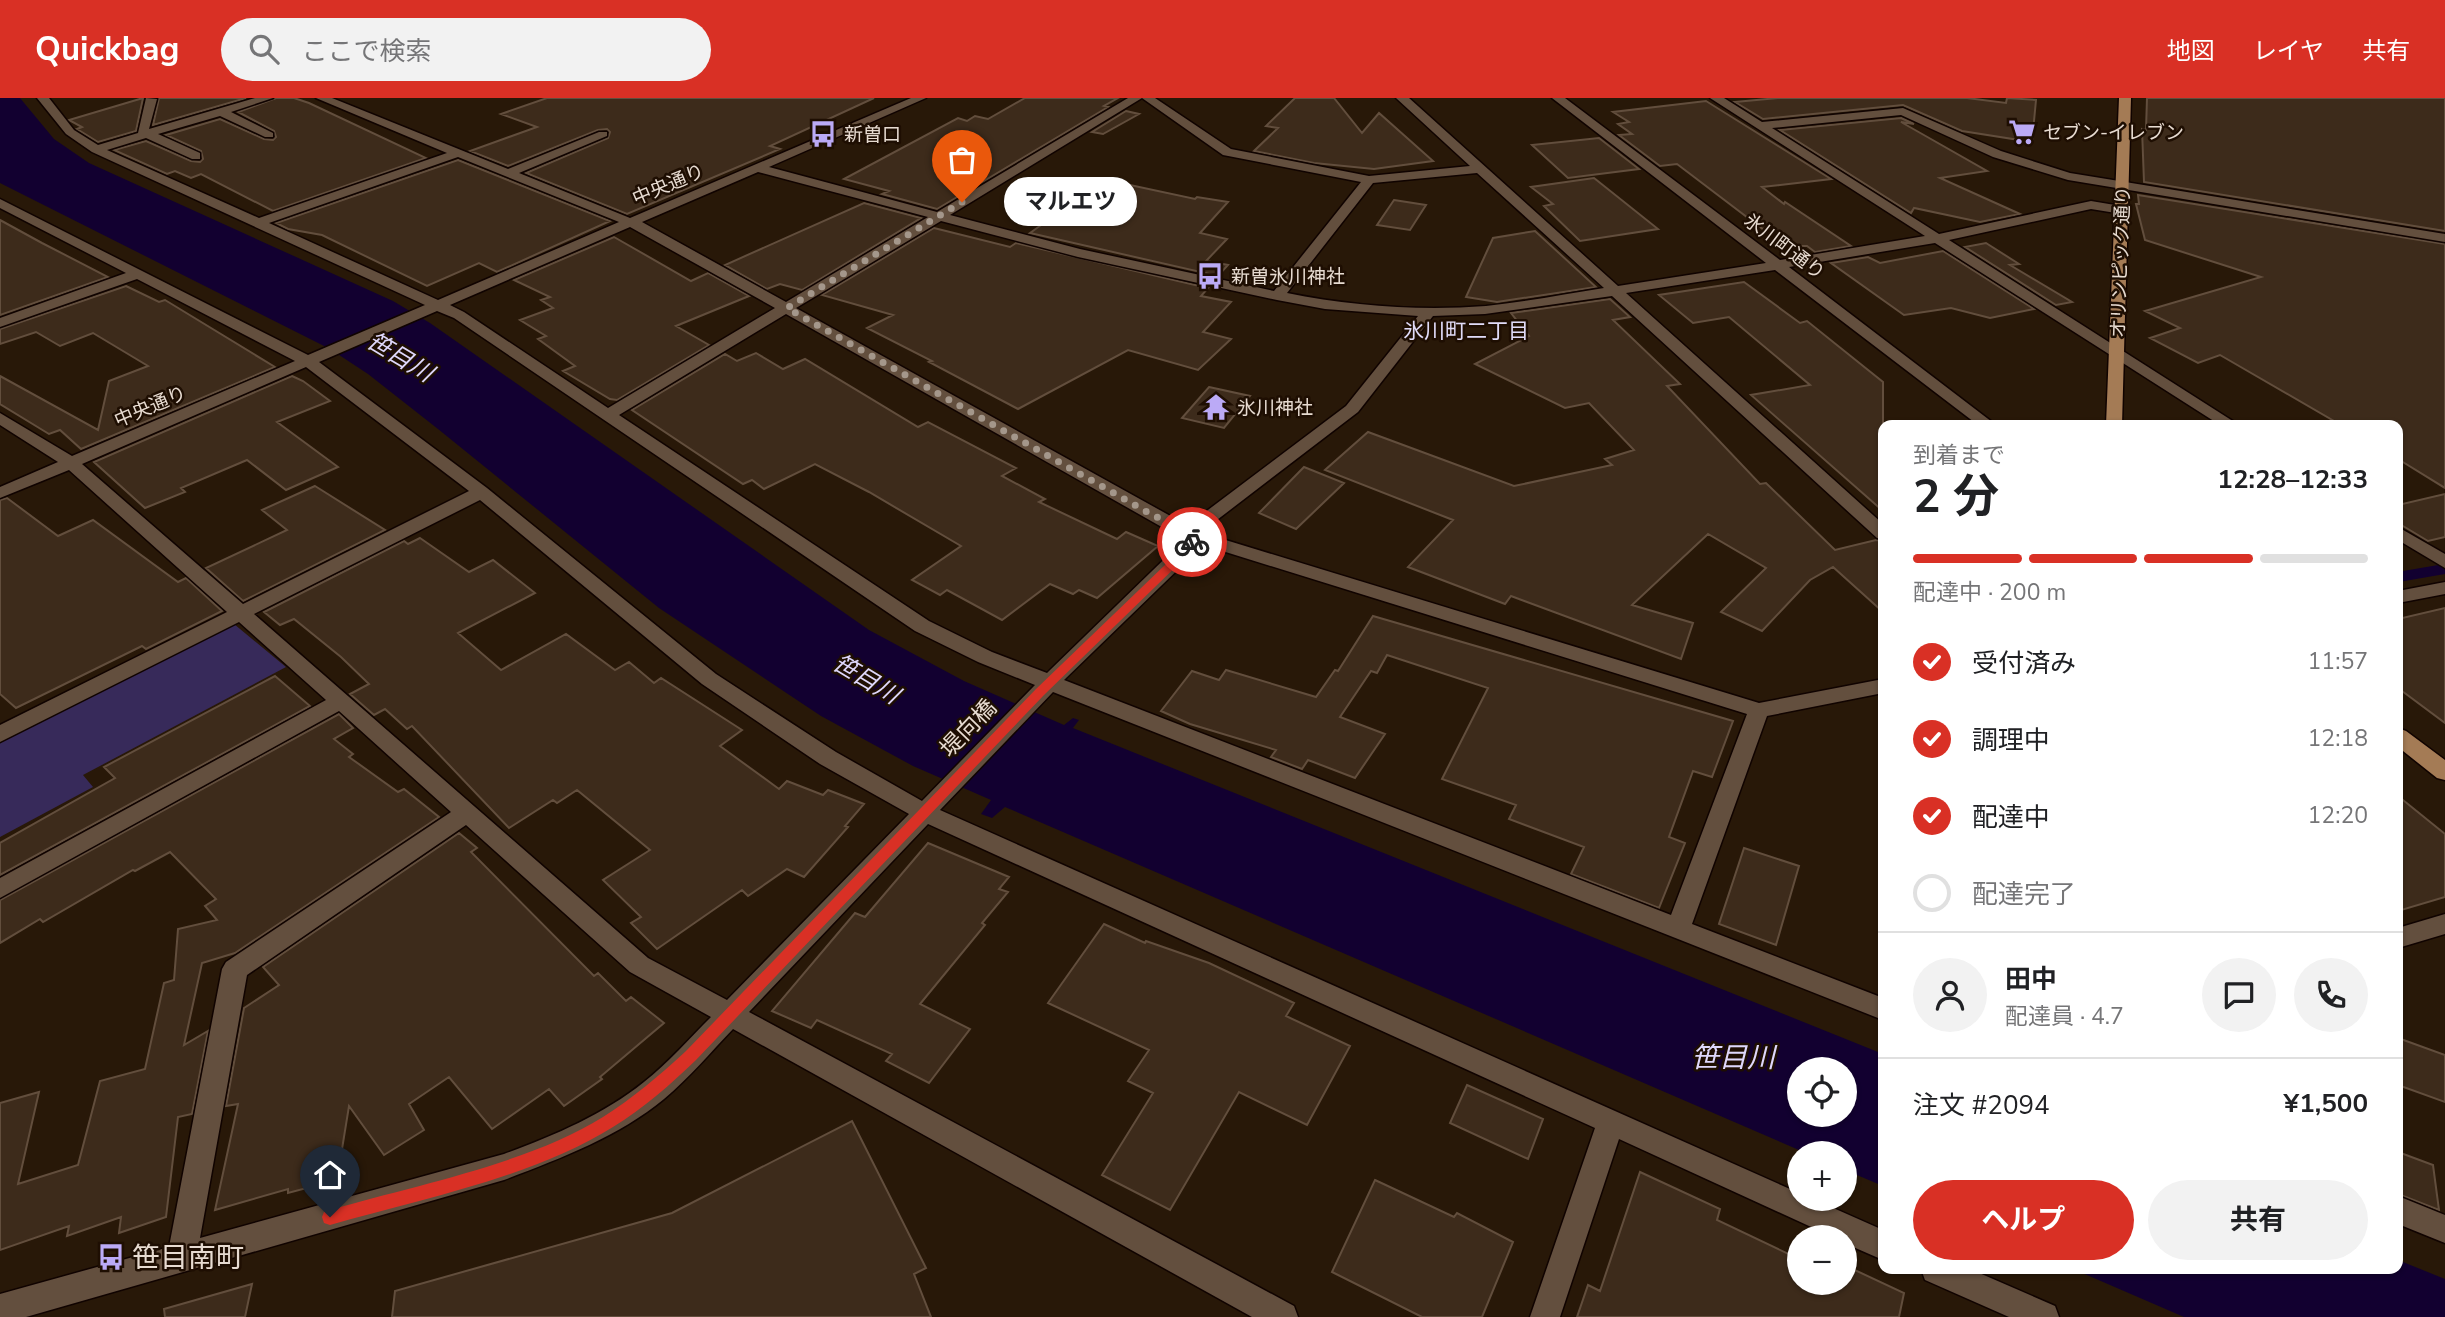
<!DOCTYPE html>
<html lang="ja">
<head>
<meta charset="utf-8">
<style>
	:root { --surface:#fff; --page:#f2f2f2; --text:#202124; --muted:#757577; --line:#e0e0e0; --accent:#d93025 }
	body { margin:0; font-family:"Nunito Sans","Noto Sans JP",sans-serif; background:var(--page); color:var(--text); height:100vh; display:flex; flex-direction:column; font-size:26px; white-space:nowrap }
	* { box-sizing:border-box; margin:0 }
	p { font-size:23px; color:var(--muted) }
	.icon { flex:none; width:38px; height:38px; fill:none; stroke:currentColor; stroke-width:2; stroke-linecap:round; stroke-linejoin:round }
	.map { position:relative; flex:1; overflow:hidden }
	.side { position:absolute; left:1878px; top:322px; width:525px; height:854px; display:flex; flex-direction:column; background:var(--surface); border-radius:14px; box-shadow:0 2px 5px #0004 }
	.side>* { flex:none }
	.fabs { position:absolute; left:1787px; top:959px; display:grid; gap:14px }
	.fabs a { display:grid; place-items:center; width:70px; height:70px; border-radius:50%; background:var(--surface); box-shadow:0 2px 5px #0004; font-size:35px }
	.pin { position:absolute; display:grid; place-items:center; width:60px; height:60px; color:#fff; margin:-72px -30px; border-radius:50% 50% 50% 0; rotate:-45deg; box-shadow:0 0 7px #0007 }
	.pin .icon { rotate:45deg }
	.courier { position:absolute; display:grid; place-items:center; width:70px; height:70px; margin:-35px; border:5px solid #d93025; border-radius:50%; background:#fff; color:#222; box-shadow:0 2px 9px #0007 }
	.bubble { position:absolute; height:49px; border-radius:24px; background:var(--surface); box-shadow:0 2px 5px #0004; font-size:23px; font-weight:700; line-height:49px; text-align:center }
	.overview em { font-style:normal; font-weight:700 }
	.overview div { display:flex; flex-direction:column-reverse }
	.overview { display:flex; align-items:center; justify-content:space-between; height:119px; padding:0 35px }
	h1 { font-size:46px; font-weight:700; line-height:52px }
	.bar { display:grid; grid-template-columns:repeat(4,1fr); gap:10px 7px; align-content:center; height:84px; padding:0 35px }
	.bar i { height:9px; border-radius:5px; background:var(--line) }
	.bar .selected { background:var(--accent) }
	.bar p { grid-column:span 4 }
	.line { display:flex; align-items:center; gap:18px; padding:0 35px; border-top:2px solid var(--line) }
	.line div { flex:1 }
	.round { display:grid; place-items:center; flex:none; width:74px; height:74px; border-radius:37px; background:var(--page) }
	ol { padding:0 35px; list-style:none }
	li { display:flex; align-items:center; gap:21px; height:77px }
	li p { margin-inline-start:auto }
	li .icon { padding:7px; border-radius:50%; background:var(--accent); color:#fff; stroke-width:4 }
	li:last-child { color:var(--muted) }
	li i { width:38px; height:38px; border:4px solid var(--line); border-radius:50% }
	.action { display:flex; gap:14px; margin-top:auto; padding:14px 35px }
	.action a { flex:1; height:80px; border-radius:42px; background:var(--accent); color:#fff; font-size:28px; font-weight:700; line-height:80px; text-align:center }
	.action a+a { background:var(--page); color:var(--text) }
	header { display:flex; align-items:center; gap:42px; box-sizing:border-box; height:98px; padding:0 35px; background:var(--accent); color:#fff }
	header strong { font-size:33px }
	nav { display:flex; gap:38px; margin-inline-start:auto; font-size:24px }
	.search { width:490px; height:63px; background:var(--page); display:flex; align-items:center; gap:18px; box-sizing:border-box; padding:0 24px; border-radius:38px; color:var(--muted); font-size:26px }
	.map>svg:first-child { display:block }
</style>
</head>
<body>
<header>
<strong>Quickbag</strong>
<div class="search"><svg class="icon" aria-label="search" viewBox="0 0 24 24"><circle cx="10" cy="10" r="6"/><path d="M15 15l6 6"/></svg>ここで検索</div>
<nav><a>地図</a><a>レイヤ</a><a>共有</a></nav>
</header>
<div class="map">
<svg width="2445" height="1219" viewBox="0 0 2445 1219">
	<rect width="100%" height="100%" fill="#281808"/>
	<path fill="#372a5a" d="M234 526 286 569 83 677 93 689 0 739V645Z"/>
	<path fill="#120030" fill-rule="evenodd" d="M0 0H20L54 41 89 65 393 203 430 225 869 532 964 583 1064 627 1073 620 1079 622 1073 630 1883 956V1088L1845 1072 1844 1055H1806L1005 709 992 720 981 716 991 702 913 668 821 618 659 510 438 331 368 276 330 251 0 85ZM1799 971H1844V1017H1799Z
		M2398 1162 2445 1181V1219H2184L2073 1171H2398Z"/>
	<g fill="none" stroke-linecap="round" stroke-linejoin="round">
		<path stroke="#120030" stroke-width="10" d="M2398 479 2445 471"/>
	</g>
	<path fill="#3d2b1b" stroke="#624e3d" stroke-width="2" d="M143 0 136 33 98 44 77 31 82 29 69 22Z
		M159 0H246L153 27Z
		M276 0H294L309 5 426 60 273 113 201 76 191 80 175 73 167 76 114 52 146 43 191 63 200 64 203 61 201 53 166 37 220 21 264 41 273 42 276 39 274 33 238 14Z
		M547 0H874L770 48 780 51 627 116 526 75 608 40 610 34 607 31 598 32 508 68 470 53 537 29 501 16Z
		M1025 0H1118L1104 8 1108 9 937 111 882 96 889 93 844 81 958 20 967 23 975 18 988 21Z
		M1295 0H1334L1362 35 1379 15 1433 63 1374 71 1314 65 1254 53 1278 30 1266 28Z
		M1778 0H1967L2006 5 2007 0 2036 2 2032 44 1962 33 1903 7 1763 21 1735 4Z
		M2147 0H2445V133L2144 84 2142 31 2146 32Z
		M1706 3 1831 81 1762 89 1784 106 1785 104 1851 148 1815 154 1807 148H1785L1677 66 1660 68 1619 37 1632 36 1618 26 1629 24 1613 14Z
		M1126 13 1139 16 1103 36 1092 34Z
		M1901 20 1914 26 1901 24 1987 73 1940 80 2020 116 1980 124 1914 110 1911 115 1780 32Z
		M1599 40 1639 71 1568 80 1532 47Z
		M458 62 610 123 497 174 479 165 427 188 322 137 288 131 276 125Z
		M1594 80 1658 131 1580 143 1544 108 1553 106 1531 89Z
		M1116 84 1195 101 1197 99 1228 104 1200 135 1227 141 1206 163 1228 167 1218 178 1030 135 1075 103 1086 105Z
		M2138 97 2445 146V390L2398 361V327H2341L2220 257 2198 265 2150 240 2180 230 2145 213 2261 179 2145 142 2136 106H2139Z
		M1394 102 1426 107 1410 132 1377 127Z
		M864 105 921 120 802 192 780 186 767 191 725 167Z
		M0 122 42 145 108 179 0 217Z
		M934 130 1010 149 1016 145 1208 190 1201 198 1231 204 1203 234 1231 241 1198 272 1128 252 1018 311 929 264 932 263 867 230 893 217 822 197Z
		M1535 133 1596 189 1497 204 1466 199 1493 140Z
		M614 139 691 183 708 175 749 198 676 228 709 247 617 302 610 301 563 273 575 268 538 241 546 238 520 222 553 210 541 202 550 199 514 182Z
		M1986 145 2019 166 2010 167 2072 204 2056 207 1965 149Z
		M1943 153 2034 211 1990 220 1951 210 1904 217 1831 165 1868 159 1880 165Z
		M1744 184 1800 225 1807 223 1883 284V413L1751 297 1810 287 1729 219 1693 225 1659 197Z
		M126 188 159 204 165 202 275 269 81 351 60 332 49 336 0 306V278L98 332 109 283 148 268 93 235 60 248 36 234 0 246V231Z
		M1610 201 1630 219 1613 222 1680 286 1667 288 1760 386 1766 385 1835 452 1876 442 1883 443V514L1833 469 1810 482 1762 533 1721 514 1766 470 1708 436 1632 507 1693 525 1681 561 1511 498 1505 506 1408 469 1453 422 1325 372 1368 334 1514 388 1612 367 1605 361 1634 352 1589 305 1565 310 1475 266 1529 238 1511 215Z
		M756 255 783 271 805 261 918 329 928 324 1016 370 1002 378 1045 401 1039 404 1117 441 1126 434 1158 448 1097 500 1079 492 1073 496 1050 486 1002 522 947 492 940 497 912 482 961 448 869 394 815 366 764 391 752 382 743 386 632 312 725 256 737 263Z
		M292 278 303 283 330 303 277 324 338 369 286 392 247 362 181 390 185 394 145 410 94 364Z
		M1209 289 1250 298 1224 330 1182 320Z
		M1304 369 1344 385 1296 431 1259 415Z
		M315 388 385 432 243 503 206 470 287 432 262 412Z
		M2445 396V439L2428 443 2398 425V407Z
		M7 400 58 438 93 422 178 484 186 480 222 513 146 551 142 548 16 610 0 596V402Z
		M420 440 469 474 493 462 535 495 458 535 501 572 566 536 615 572 629 564 654 585 661 580 742 632 720 648 779 691 787 683 823 697 828 692 864 706 845 728 848 729 804 779 787 771 748 798 742 792 657 851 631 825 641 819 603 782 650 752 577 692 557 705 553 702 509 730 412 628 407 631 385 611 374 617 350 596 369 586 341 559 294 521 280 527 264 514 404 443 408 446Z
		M2445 510V625L2398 590V521Z
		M1373 518 1733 623 1712 679 1693 673 1669 739 1685 745 1659 810 1571 776 1584 749 1509 721 1516 707 1442 681 1488 590 1387 557 1377 575 1371 573 1340 619 1385 636 1355 680 1308 662 1302 671 1271 659 1276 652 1190 626 1161 613 1192 573 1219 582 1226 572 1316 599 1335 572 1338 573Z
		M275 578 310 608 0 777V745L115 680 104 669Z
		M339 616 353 630 334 641 353 656 349 659 398 694 404 691 439 719 235 855 202 865 184 947 208 933 192 1016 178 1019 166 1119 119 1135 121 1119 67 1138 69 1128 0 1152V1005L39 994 18 1086 78 1067 100 983 145 971 164 885 174 882 178 831 217 822 205 808 216 801 170 754 135 773 133 772 43 824 40 821 0 845V802Z
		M2398 698 2445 736V799L2398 813Z
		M459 735 477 750 471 754 594 878 598 875 626 903 631 899 664 925 600 979 602 981 564 1008 549 991 492 1031 449 979 409 1006 424 1032 384 1057 349 1008 337 1082 288 1095V1091L215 1112 238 1006 226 1008 244 910 279 887 263 869Z
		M928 745 1009 779 999 791 1008 794 982 825 985 827 920 906 970 931 929 985 886 963 892 956 817 922 811 930 772 913 855 815 865 819Z
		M1744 750 1799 768 1776 847 1719 826Z
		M1104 826 1145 845 1146 843 1209 865 1294 905 1286 918 1350 948 1307 1027 1239 994 1170 1112 1102 1077 1153 995 1128 983 1149 952 1048 905Z
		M2398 940 2445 957V1004L2398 987Z
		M1467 987 1543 1021 1528 1061 1450 1025Z
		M852 1023 926 1170 914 1176 931 1219H392L395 1193 672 1115Z
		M2398 1054 2433 1067 2439 1112 2398 1096Z
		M1640 1074 1720 1111 1717 1122 1799 1161V1185H1844V1167L1904 1195 1899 1219H1577L1588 1187 1600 1193Z
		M1375 1082 1454 1119 1457 1115 1513 1144 1482 1219H1422L1332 1174Z
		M252 1186 245 1219H165L164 1211Z"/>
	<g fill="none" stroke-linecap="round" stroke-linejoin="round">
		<defs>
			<path id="minor" d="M37 0H49L74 32 98 47 138 35 146 0 157 1 149 31 255 0H273L231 14 273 35V39H265L220 18 158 36 200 55V61H192L146 40 107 52 259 120 447 55 316 0H332L508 71 599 34H607V38L519 75 630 120 911 0H926L769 69 937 114 1128 0H1142L950 117 1080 151 1274 193 1361 84 1223 57 1142 0H1155L1231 51 1369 78 1470 68 1396 0H1409L1618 188 1766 165 1552 0H1565L1780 162 1925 138 1710 0H1724L1762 24 1903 10 2001 53 2070 75 2445 136V144L2068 82 1993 59 1901 17 1772 30 1939 136 2091 103 2127 109V115L2122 116 2091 111 1949 142 2239 327H2220L1935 145 1789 169 1996 327H1978L1775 172 1626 195 1883 426V441L1877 440 1612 198 1485 216 1433 218 1358 314 1213 425 1206 436 1759 605 1883 581V595L1767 618 1692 826 1883 900V922L1053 594 940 712 1799 1095V1101H1813L1883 1132V1162L1844 1145V1139H1833L1619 1041 1560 1219H1530L1595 1030 928 726 749 914 1294 1208 1298 1219H1252L733 931C710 955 689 980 664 1001 618 1039 559 1061 504 1082L26 1219H0V1196L169 1149 222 871 226 864 451 714 339 613 0 800V780L326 602 239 524 0 644V627L227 514 69 372 0 400V389L58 364 0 327V315L72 358 295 263 137 181 0 229V220L126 175 0 110V101L308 257 425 207 92 54 66 36ZM458 59 619 124 438 202 269 125ZM758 74 928 119 786 204 642 124ZM1477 75 1604 190C1565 196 1525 204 1486 208 1420 213 1351 208 1287 195L1373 85ZM941 123 1078 159 1277 202 1325 211 1418 218 1346 308 1200 418 1192 430 796 210ZM630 129 775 210 608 310 464 214 450 207ZM437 213 454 220 915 533 978 564 1035 587 922 703 836 654 716 576 487 390 319 264ZM786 216 1167 432 1185 441 1047 575 992 554 929 523 619 317ZM306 269 469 393 243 506 82 366ZM480 402 702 586 820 666 909 716 727 902 648 860 254 516ZM1200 446 1747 616 1671 817 1064 582 1194 456ZM466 727 630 874 711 919C689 941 668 965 644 984 603 1017 553 1038 504 1056L200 1140 247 877Z
				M2398 429 2445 456V470L2398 442Z
				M2445 484V496L2398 505V493Z
				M2445 816V836L2398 850V830Z
				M2398 1098 2445 1117V1145L2398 1126Z
				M1921 1171H1970L2055 1208 2059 1219H2009L1925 1182Z"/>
			<path id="major" d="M2119 0H2131L2122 327H2106Z
				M2398 630 2406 633 2445 662V682L2437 680 2398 649Z"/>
		</defs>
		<use href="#minor" stroke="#100300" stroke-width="3"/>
		<use href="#major" stroke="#100300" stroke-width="3"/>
		<use href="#minor" fill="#634f3e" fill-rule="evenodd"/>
		<use href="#major" fill="#a47b55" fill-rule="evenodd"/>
	</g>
	<path fill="#d93025" d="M1192 441 1197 444 1191 454 1044 597 696 962C670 987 644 1010 613 1029 534 1079 420 1101 330 1127L324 1125 322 1119 324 1114 330 1112C415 1087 528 1066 603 1019 633 1000 659 978 686 953L1036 591Z"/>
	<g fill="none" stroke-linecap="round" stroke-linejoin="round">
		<path stroke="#a4978b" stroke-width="7" stroke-dasharray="0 12.6" d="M962 104 787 210 1149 415 1196 439 1192 444"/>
	</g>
	<defs>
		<symbol id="supermarket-bare" viewBox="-9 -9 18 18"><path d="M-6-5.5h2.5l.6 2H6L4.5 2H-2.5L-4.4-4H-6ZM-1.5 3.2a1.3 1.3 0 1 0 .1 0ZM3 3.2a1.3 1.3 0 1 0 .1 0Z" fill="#bbaaf6" stroke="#1e0e02" stroke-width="2.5" paint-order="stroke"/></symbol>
		<symbol id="bus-bare" viewBox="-9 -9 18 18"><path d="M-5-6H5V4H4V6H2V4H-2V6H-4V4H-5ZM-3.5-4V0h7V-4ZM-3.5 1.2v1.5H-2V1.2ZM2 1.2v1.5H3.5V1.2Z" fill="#bbaaf6" stroke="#1e0e02" stroke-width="2.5" paint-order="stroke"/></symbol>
		<symbol id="temple-bare" viewBox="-9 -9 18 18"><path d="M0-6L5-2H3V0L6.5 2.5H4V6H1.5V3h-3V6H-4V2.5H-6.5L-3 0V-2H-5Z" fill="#bbaaf6" stroke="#1e0e02" stroke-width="2.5" paint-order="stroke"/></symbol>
	</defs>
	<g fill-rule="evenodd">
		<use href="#supermarket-bare" x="2003" y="15" width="38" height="38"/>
		<use href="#bus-bare" x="804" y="17" width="38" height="38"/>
		<use href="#bus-bare" x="1191" y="159" width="38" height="38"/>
		<use href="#temple-bare" x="1197" y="290" width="38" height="38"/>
		<use href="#bus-bare" x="92" y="1140" width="38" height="38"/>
	</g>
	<g text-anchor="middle" stroke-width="5" stroke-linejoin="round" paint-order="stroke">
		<g font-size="19" fill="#e7dbd1" stroke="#1e0e02" text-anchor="start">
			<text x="2043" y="41">セブン-イレブン</text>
			<text x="844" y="43">新曽口</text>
			<text x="1231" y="185">新曽氷川神社</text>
			<text x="1237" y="316">氷川神社</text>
		</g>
		<g font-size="19" fill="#e7dbd1" stroke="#1e0e02">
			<text transform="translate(668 86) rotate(-23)" y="7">中央通り</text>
			<text transform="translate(1785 148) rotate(37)" y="7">氷川町通り</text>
			<text transform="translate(2120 164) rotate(-88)" y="7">オリンピック通り</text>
			<text transform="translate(150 308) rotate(-23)" y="7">中央通り</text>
		</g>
		<g font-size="21" fill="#e0dbf8" stroke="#1e0e02">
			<text x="1466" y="240">氷川町二丁目</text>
		</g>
		<g font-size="23" fill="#e7dbd1" stroke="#1e0e02">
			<text transform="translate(968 630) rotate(-46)" y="8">堤向橋</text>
		</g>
		<g font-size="24" font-style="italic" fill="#ded7fb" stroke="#1e0e02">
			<text transform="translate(400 259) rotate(31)" y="8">笹目川</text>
			<text transform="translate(866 581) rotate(31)" y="8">笹目川</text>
		</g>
		<g font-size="28" font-style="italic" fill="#ded7fb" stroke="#1e0e02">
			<text x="1733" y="969">笹目川</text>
		</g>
		<g font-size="28" fill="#e7dbd1" stroke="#1e0e02" text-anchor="start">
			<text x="132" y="1169">笹目南町</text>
		</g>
	</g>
</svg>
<div class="fabs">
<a><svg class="icon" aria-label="locate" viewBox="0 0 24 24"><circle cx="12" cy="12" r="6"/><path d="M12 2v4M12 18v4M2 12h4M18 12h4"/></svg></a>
<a>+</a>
<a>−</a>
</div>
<div class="pin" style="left:962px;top:104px;background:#ea580c"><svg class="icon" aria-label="bag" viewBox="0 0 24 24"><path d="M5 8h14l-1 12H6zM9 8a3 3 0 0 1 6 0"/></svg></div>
<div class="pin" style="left:330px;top:1119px;background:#1f2937"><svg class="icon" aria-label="home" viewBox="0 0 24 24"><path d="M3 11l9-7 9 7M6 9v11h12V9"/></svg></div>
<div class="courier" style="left:1192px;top:444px"><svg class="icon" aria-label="bike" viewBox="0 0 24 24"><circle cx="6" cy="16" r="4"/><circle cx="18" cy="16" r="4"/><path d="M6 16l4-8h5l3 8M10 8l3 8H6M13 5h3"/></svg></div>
<div class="bubble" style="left:1004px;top:79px;width:133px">マルエツ</div>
<section class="side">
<div class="overview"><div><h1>2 分</h1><p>到着まで</p></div><em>12:28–12:33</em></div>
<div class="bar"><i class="selected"></i><i class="selected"></i><i class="selected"></i><i></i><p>配達中 · 200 m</p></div>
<ol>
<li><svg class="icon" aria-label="check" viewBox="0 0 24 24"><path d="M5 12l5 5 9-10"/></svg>受付済み<p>11:57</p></li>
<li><svg class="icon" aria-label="check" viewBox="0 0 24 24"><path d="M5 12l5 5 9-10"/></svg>調理中<p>12:18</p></li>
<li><svg class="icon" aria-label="check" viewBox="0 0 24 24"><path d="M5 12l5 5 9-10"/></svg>配達中<p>12:20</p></li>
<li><i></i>配達完了</li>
</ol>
<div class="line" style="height:126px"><a class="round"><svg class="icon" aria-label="person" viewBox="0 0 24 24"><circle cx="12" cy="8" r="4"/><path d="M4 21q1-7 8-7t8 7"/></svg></a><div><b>田中</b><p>配達員 · 4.7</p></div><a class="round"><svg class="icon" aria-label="chat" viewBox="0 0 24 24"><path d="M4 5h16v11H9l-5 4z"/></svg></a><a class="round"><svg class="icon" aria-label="phone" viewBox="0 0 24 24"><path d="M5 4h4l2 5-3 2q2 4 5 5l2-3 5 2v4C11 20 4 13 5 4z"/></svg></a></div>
<div class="line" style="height:91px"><div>注文 #2094</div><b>¥1,500</b></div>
<div class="action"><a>ヘルプ</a><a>共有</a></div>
</section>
</div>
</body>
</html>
